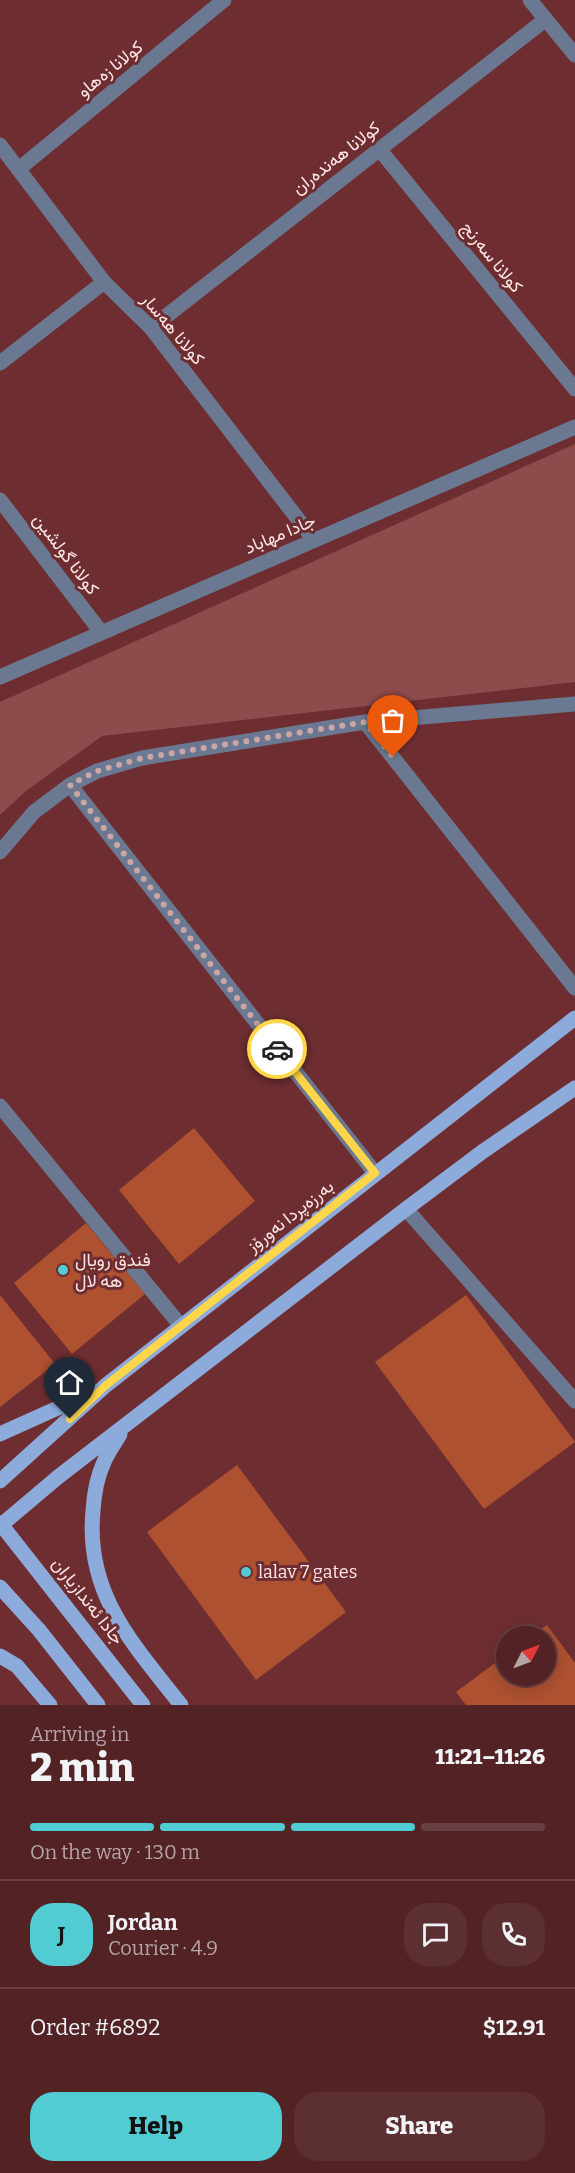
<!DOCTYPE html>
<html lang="en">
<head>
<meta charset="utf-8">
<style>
	:root { --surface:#522225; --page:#5c2f32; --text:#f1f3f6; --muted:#b5a4a7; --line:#683f42; --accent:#51ccd2 }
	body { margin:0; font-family:Bitter,Vazirmatn,serif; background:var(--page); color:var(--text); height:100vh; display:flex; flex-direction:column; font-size:22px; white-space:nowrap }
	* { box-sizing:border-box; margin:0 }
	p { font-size:20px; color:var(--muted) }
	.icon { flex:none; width:33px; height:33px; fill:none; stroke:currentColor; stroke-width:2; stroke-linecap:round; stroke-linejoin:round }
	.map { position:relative; height:1705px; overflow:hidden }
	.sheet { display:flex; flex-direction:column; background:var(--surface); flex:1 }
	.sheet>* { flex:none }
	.needle { width:39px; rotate:48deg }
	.controls { position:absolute; left:496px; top:1626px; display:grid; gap:12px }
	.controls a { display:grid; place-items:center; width:60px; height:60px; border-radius:50%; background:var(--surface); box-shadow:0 3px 15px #0003,0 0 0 2px var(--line); font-size:30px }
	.pin { position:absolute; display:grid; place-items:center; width:51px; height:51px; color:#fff; margin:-62px -26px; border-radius:50% 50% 50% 0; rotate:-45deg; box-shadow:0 0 6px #0007 }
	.pin .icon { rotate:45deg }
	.courier { position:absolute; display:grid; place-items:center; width:60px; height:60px; margin:-30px; border:4px solid #ffd54a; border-radius:50%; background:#fff; color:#222; box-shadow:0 2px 8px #0007 }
	.headline em { font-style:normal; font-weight:800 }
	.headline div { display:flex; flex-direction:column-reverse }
	.headline { display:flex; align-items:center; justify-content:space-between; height:102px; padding:0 30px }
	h1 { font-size:39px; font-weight:800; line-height:45px }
	.bar { display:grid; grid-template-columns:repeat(4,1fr); gap:9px 6px; align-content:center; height:72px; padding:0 30px }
	.bar i { height:8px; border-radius:4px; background:var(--line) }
	.bar .current { background:var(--accent) }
	.bar p { grid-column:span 4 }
	.line { display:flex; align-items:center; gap:15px; padding:0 30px; border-top:2px solid var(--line) }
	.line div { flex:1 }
	.round { display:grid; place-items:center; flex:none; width:63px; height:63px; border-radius:24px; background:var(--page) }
	.button { display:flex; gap:12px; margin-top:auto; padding:12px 30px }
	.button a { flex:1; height:69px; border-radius:24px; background:var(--accent); color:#111; font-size:24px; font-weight:800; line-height:69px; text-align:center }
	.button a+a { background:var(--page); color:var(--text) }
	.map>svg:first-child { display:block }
</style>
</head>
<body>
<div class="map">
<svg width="575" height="1705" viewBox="0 0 575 1705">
	<rect width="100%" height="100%" fill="#6e2e31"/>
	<path fill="#8f4a4c" d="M575 444V682L102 736 26 791 0 815V702Z"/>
	<path fill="#ad5130" d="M194 1128 255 1201 179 1264 119 1190Z
		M86 1223 145 1294 72 1354 14 1283Z
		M0 1295 55 1364 0 1407Z
		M466 1295 575 1442 484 1509 375 1362Z
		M237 1465 346 1612 256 1680 147 1532Z
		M547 1625 575 1663V1705H466L456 1692 507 1654V1676H546V1636H531Z"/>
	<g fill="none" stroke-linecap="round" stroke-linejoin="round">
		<path stroke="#6a7991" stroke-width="15" d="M406 1209 575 1401"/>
		<path stroke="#6a7991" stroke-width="15" d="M530 0 575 55
			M0 145 104 282 151 328 314 540
			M380 150 575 389
			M20 168 224 0
			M151 328 546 19
			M0 363 104 282
			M0 500 101 632
			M0 677 575 427
			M365 722 575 988
			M70 785 375 1173
			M0 852 34 812 70 785 97 771 142 758 365 722 575 704
			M0 1106 181 1326"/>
		<path stroke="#8caada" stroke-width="15" d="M0 1434 91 1393
			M120 1434C115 1443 108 1452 104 1462 97 1477 94 1494 93 1511 85 1594 133 1644 181 1705
			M58 1477 406 1209 482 1152 575 1088
			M0 1481 105 1386 575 1018
			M0 1523 143 1705
			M0 1587 39 1630 98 1705
			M0 1656 17 1666 50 1705"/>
		<path stroke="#8caada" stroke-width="15" d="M0 1526 58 1477"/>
	</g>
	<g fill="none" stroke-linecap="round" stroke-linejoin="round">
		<path stroke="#cca5a5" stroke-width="6" stroke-dasharray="0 10.8" d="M277 1049 70 785 97 771 142 758 365 722 393 757"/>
		<path stroke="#ffd54a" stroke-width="8" d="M70 1419 105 1386 375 1173 277 1049"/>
	</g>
	<g fill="#51ccd2" stroke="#6e2e31" stroke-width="2">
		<circle cx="63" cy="1270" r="6"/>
		<circle cx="246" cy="1572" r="6"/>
	</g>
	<g text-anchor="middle" stroke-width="6" stroke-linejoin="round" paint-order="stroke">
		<g font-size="18" fill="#fee5e4" stroke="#6e2e31">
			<text transform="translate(110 69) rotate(-39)" y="6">کولانا زەهاو</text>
			<text transform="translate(336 158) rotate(-38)" y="6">کولانا هه‌نده‌ران</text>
			<text transform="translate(492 257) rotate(51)" y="6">کولانا سەرنج</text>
			<text transform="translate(173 329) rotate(50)" y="6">کولانا هه‌سار</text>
			<text transform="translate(280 534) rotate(-23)" y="6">جادا مهاباد</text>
			<text transform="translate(66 554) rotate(53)" y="6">کولانا گولشین</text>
			<text transform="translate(290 1216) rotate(-38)" y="6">بەرزەپردا نەورۆز</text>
			<text transform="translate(88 1601) rotate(52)" y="6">جادا ئەندازیاران</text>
		</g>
		<g font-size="18" fill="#fee5e4" stroke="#6e2e31" text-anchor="start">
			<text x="75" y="1266">فندق رويال<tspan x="75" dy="21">هه لال</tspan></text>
			<text x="258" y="1578">lalav 7 gates</text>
		</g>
	</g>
</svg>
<div class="controls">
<a><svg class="needle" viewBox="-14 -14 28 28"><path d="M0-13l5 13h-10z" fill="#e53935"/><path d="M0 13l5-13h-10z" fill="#b5a4a7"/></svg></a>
</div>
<div class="pin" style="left:393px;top:757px;background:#ea580c"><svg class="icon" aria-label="bag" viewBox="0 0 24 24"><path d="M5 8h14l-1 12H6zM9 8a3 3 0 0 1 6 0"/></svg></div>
<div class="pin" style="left:70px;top:1419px;background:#1f2937"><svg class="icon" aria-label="home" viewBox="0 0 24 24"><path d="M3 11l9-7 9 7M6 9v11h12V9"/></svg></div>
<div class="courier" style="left:277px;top:1049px"><svg class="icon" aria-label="car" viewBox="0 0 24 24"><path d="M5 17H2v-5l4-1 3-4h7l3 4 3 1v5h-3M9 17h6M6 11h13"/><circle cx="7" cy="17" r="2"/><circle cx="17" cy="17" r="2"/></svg></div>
</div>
<section class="sheet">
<div class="headline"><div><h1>2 min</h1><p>Arriving in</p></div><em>11:21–11:26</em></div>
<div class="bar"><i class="current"></i><i class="current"></i><i class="current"></i><i></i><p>On the way · 130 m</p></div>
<div class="line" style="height:108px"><b class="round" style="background:var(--accent);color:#111">J</b><div><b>Jordan</b><p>Courier · 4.9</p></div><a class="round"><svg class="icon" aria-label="chat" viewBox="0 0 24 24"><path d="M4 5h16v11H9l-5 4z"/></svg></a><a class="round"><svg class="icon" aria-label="phone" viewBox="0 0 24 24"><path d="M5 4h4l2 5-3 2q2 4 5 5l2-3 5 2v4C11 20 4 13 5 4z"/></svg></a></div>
<div class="line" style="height:78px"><div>Order #6892</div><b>$12.91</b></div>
<div class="button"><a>Help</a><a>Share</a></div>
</section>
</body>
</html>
